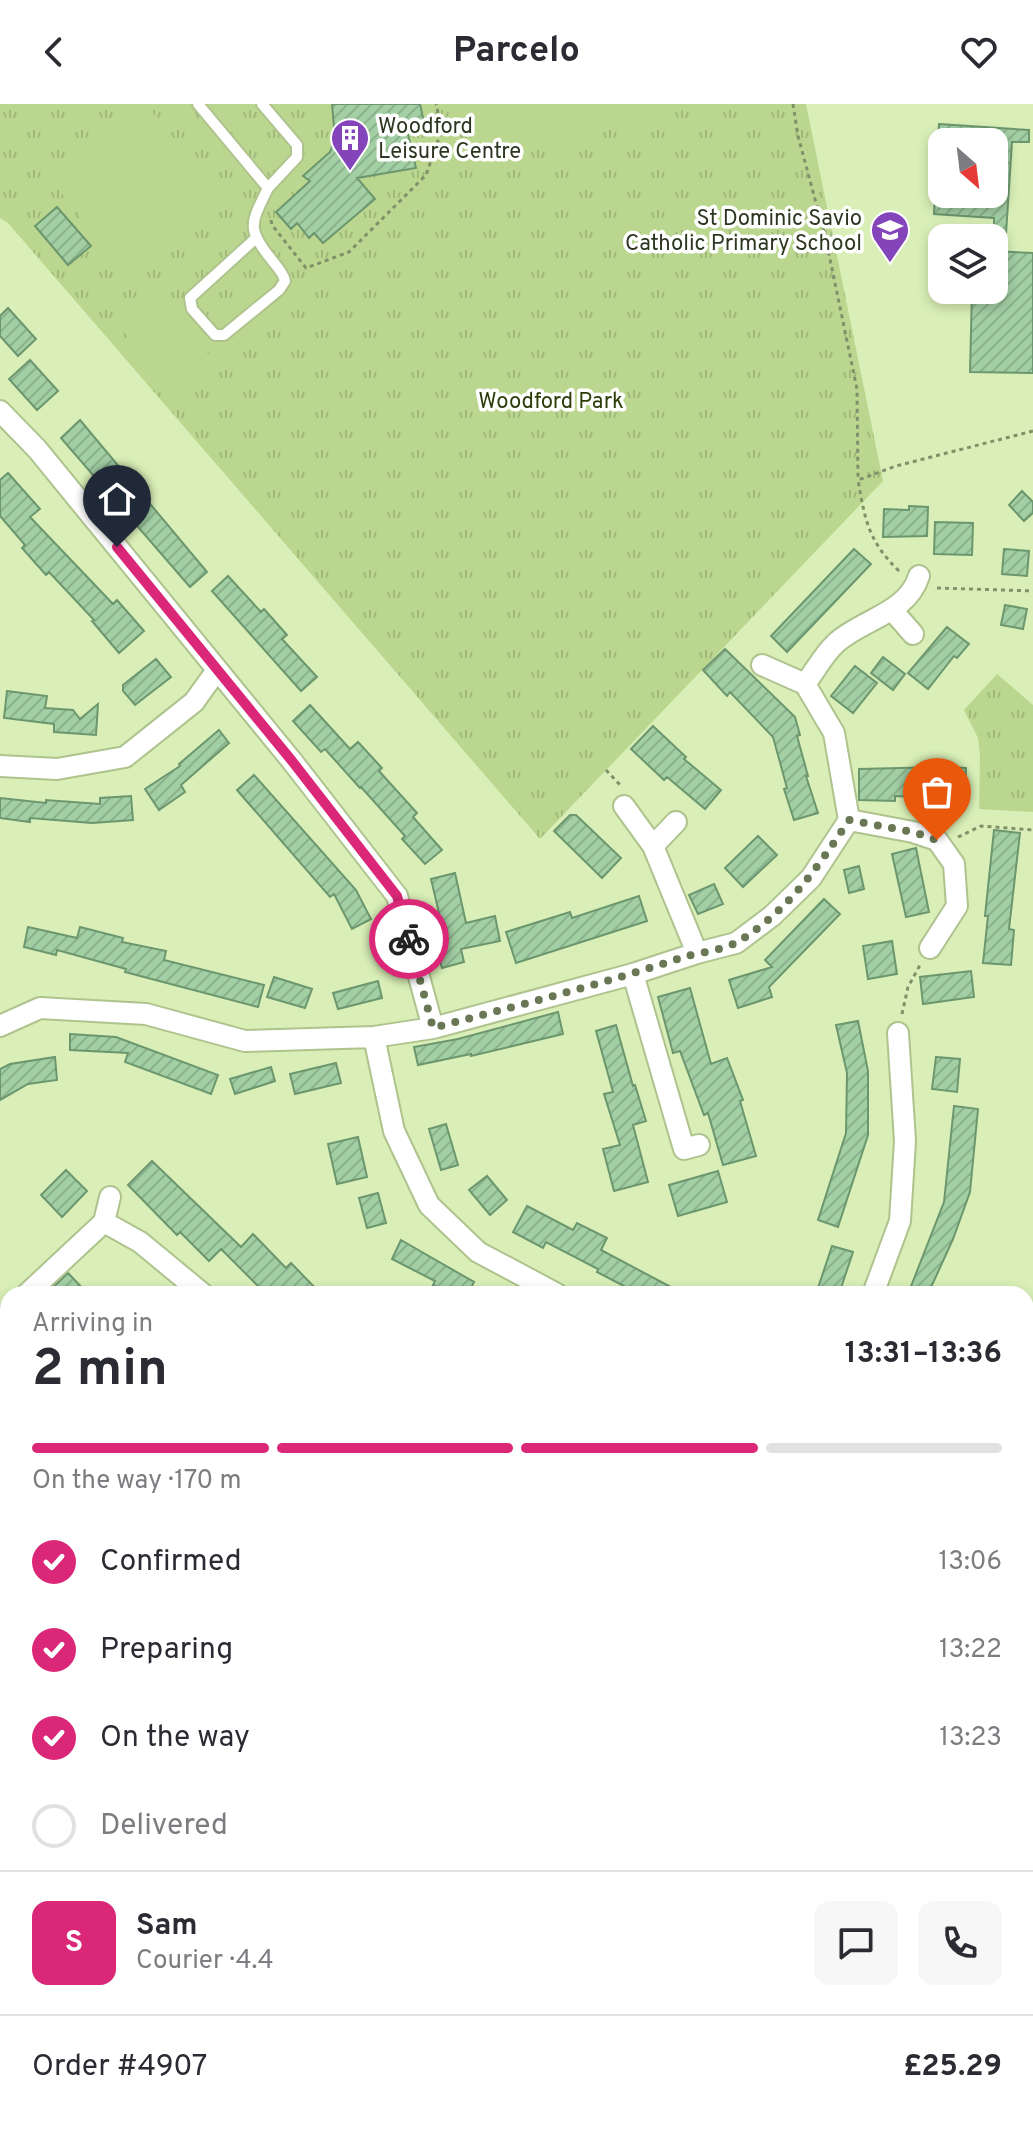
<!DOCTYPE html>
<html lang="en">
<head>
<meta charset="utf-8">
<style>
	:root { --surface:#fff; --page:#f7f7f7; --text:#2b2b33; --muted:#7c7c81; --line:#e1e1e2; --accent:#db2777 }
	body { margin:0; font-family:Overpass,sans-serif; background:var(--page); color:var(--text); height:100vh; display:flex; flex-direction:column; font-size:30px; white-space:nowrap }
	* { box-sizing:border-box; margin:0 }
	p { font-size:26px; color:var(--muted) }
	.icon { flex:none; width:44px; height:44px; fill:none; stroke:currentColor; stroke-width:2; stroke-linecap:round; stroke-linejoin:round }
	.map { position:relative; flex:1; overflow:hidden }
	.details { position:absolute; left:0px; top:1182px; width:1034px; height:850px; display:flex; flex-direction:column; background:var(--surface); border-radius:24px 24px 0 0; box-shadow:0 4px 12px #0003 }
	.details>* { flex:none }
	.needle { width:52px; rotate:152deg }
	.fabs { position:absolute; left:928px; top:24px; display:grid; gap:16px }
	.fabs a { display:grid; place-items:center; width:80px; height:80px; border-radius:16px; background:var(--surface); box-shadow:0 4px 12px #0003; font-size:40px }
	.pin { position:absolute; display:grid; place-items:center; width:68px; height:68px; color:#fff; margin:-82px -34px; border-radius:50% 50% 50% 0; rotate:-45deg; box-shadow:0 0 8px #0007 }
	.pin .icon { rotate:45deg }
	.courier { position:absolute; display:grid; place-items:center; width:80px; height:80px; margin:-40px; border:6px solid #db2777; border-radius:50%; background:#fff; color:#222; box-shadow:0 2px 10px #0007 }
	.overview em { font-style:normal; font-weight:700 }
	.overview div { display:flex; flex-direction:column-reverse }
	.overview { display:flex; align-items:center; justify-content:space-between; height:136px; padding:0 32px }
	h1 { font-size:52px; font-weight:700; line-height:60px }
	.bar { display:grid; grid-template-columns:repeat(4,1fr); gap:12px 8px; align-content:center; height:96px; padding:0 32px }
	.bar i { height:10px; border-radius:6px; background:var(--line) }
	.bar .current { background:var(--accent) }
	.bar p { grid-column:span 4 }
	.line { display:flex; align-items:center; gap:20px; padding:0 32px; border-top:2px solid var(--line) }
	.line div { flex:1 }
	.round { display:grid; place-items:center; flex:none; width:84px; height:84px; border-radius:16px; background:var(--page) }
	ol { padding:0 32px; list-style:none }
	li { display:flex; align-items:center; gap:24px; height:88px }
	li p { margin-inline-start:auto }
	li .icon { padding:8px; border-radius:50%; background:var(--accent); color:#fff; stroke-width:4 }
	li:last-child { color:var(--muted) }
	li i { width:44px; height:44px; border:4px solid var(--line); border-radius:50% }
	header { display:flex; justify-content:space-between; align-items:center; height:104px; padding:0 32px; background:var(--surface); font-size:36px; font-weight:700 }
	.map>svg:first-child { display:block }
</style>
</head>
<body>
<header><svg class="icon" aria-label="back" viewBox="0 0 24 24"><path d="M15 5l-7 7 7 7"/></svg>Parcelo<svg class="icon" aria-label="heart" viewBox="0 0 24 24"><path d="M12 20l-8-8c-3-5 5-10 8-4 3-6 11-1 8 4z"/></svg></header>
<div class="map">
<svg width="1033" height="2031" viewBox="0 0 1033 2031">
	<defs>
		<pattern id="grass-tufts" width="24" height="20" patternUnits="userSpaceOnUse" patternTransform="scale(2)"><rect width="24" height="20" fill="#bbd78f"/><path d="M3 7l-1-3M5 7V3M7 7l1-3M15 17l-1-3M17 17v-4M19 17l1-3" fill="none" stroke="#a1b97b"/></pattern>
		<pattern id="building-hatch" width="6" height="6" patternUnits="userSpaceOnUse" patternTransform="scale(2)"><rect width="6" height="6" fill="#a2cfa4"/><path d="M-1 1l2-2M0 6l6-6M5 7l2-2" fill="none" stroke="#8cb28d"/></pattern>
	</defs>
	<rect width="100%" height="100%" fill="#d9efb7"/>
	<path fill="url(#grass-tufts)" d="M0 0H806L883 377 540 735 8 119 0 114Z
		M997 570 1033 601V708L979 705 980 652 978 634 964 606Z"/>
	<path fill="#bbd78f" d="M141 0H145L224 95 130 172 50 75Z
		M467 0H707L482 58Z
		M150 181 217 260 178 293 111 213Z"/>
	<path fill="url(#building-hatch)" stroke="#6c976e" stroke-width="2" d="M332 0H420L425 23 407 26 416 64 357 74 375 95 323 139 314 129 309 134 297 119 291 125 276 108 310 77 303 72 330 48 335 35Z
		M939 20 1029 26V38H1012L1006 130 994 129V114L934 110 935 90H994V38H938Z
		M57 103 91 142 68 161 35 122Z
		M994 147 1033 149V269L970 268 972 186H994Z
		M8 204 36 235 18 252 0 232V212Z
		M30 256 58 287 37 306 9 275Z
		M80 316 207 468 190 483 61 334Z
		M8 369 40 405 30 413 113 500 117 496 144 527 119 549 92 517 94 516 49 468 46 471 22 444 25 441 0 412V376Z
		M1022 387 1033 398V409L1024 417 1009 401Z
		M909 402 928 403 927 432 883 433 884 405 909 406Z
		M935 418 973 419 972 451 934 450Z
		M854 445 871 460 787 548 771 532Z
		M1004 445 1029 447 1027 472 1002 470Z
		M228 472 261 508 264 505 287 531 282 535 317 573 301 587 212 487Z
		M1005 501 1027 505 1023 525 1001 521Z
		M947 523 969 540 957 554 954 552 928 585 908 569Z
		M725 545 795 613 800 631 797 632 808 672H806L818 709 794 716 784 685 787 684 773 633 730 588 727 592 703 566Z
		M883 553 905 570 893 586 871 569Z
		M156 555 171 573 135 601 123 587V581Z
		M855 562 877 579 853 609 831 592Z
		M7 587 47 592 45 604 73 606 80 615 98 600 96 631 54 628V620L4 614Z
		M310 601 350 645 358 638 382 664 379 667 417 709 413 713 442 746 425 760 402 735 405 732 361 683 360 684 325 645 321 648 293 617Z
		M653 622 686 653 684 655 721 686 705 705 667 673 664 676 631 645Z
		M219 626 229 639 181 681 185 688 159 706 145 685 180 662 179 660Z
		M943 663 966 664 965 695 895 692V697L859 696V665Z
		M254 671 356 786 371 815 352 825 334 790 330 793 237 686Z
		M131 692 133 716 92 719 30 714V718L0 714V694L46 699V696L100 700V694Z
		M570 711H576L621 754 602 774 554 727Z
		M994 726 1020 729 1009 825 1014 826 1011 861 983 859 988 812H985Z
		M758 732 777 751 743 783 725 764Z
		M916 744 929 808 906 813 892 750Z
		M859 762 864 785 849 789 844 766Z
		M455 769 466 819 495 812 500 837 461 845 464 858 442 864 432 829 443 826 431 775Z
		M714 780 723 800 698 810 689 791Z
		M639 792 647 817 516 859 506 828 570 808 572 814Z
		M824 795 840 810 769 883 772 893 738 904 729 876 772 863 765 856Z
		M28 823 77 834 80 823 123 834 122 838 166 847 164 856 264 881 258 903 125 868 126 865 57 846 56 851 24 843Z
		M892 837 897 870 868 875 863 842Z
		M971 867 974 893 923 900 920 873Z
		M274 873 312 885 305 904 267 893Z
		M378 877 382 894 338 905 333 889Z
		M690 884 711 960 727 954 743 996 740 997 756 1052 723 1061 708 1009 704 1011 680 947 673 949 658 893Z
		M558 908 563 930 471 952V950L418 961 414 943 458 935Z
		M858 917 868 967V1031L838 1123 818 1116 846 1029 847 969 836 921Z
		M616 921 633 982 635 981 646 1017 633 1021 648 1078 614 1087 603 1045 620 1041 604 990 613 988 596 927Z
		M70 930 116 933 218 971 211 990 125 958 128 949 70 946Z
		M55 953 57 976 28 980 0 996V965L10 960Z
		M936 953 960 955 957 988 932 985Z
		M336 959 341 979 295 990 290 970Z
		M271 963 275 977 235 990 230 975Z
		M954 1002 978 1005 970 1088 953 1135 928 1190H908L944 1098Z
		M446 1020 458 1061 441 1066 429 1025Z
		M358 1033 367 1073 337 1080 328 1040Z
		M152 1057 241 1143 253 1130 286 1164 291 1159 321 1190H266L221 1145 209 1157 180 1128 177 1131 128 1081Z
		M66 1066 87 1087 62 1113 41 1091Z
		M718 1067 727 1098 678 1112 669 1081Z
		M487 1072 507 1096 490 1111 469 1086Z
		M378 1089 386 1119 367 1124 359 1094Z
		M527 1102 573 1126 577 1119 607 1134 601 1146 684 1190H639L597 1168 598 1165 546 1138 543 1144 513 1128Z
		M401 1136 474 1178 468 1190H450L433 1181 435 1177 392 1155Z
		M832 1142 853 1148 839 1190H816Z
		M68 1169 88 1190H46Z"/>
	<g fill="none" stroke-linecap="round" stroke-linejoin="round">
		<defs>
			<path id="lane" d="M198 0 268 84 297 53V41L262 0
				M255 135 190 194 192 205 215 231H224L279 186 285 177C283 168 277 163 271 155 246 124 251 119 268 84"/>
			<path id="street" d="M0 307 37 345 292 657 397 792 433 924
				M892 506 913 530
				M805 580C815 567 824 550 836 539 862 515 907 510 919 472
				M0 662 57 665 125 653 194 598 217 566
				M624 702 653 742 697 849
				M849 716 913 728 937 736 954 760 957 802 930 844
				M653 742 676 718
				M633 870 684 1045 699 1041
				M0 922 40 904 146 910 245 937 374 933 433 924 633 870 697 849 736 839 772 812 811 774 849 716 834 629 805 580 762 561
				M374 933 394 1027 429 1101 478 1148 557 1190
				M104 1118 110 1093
				M27 1190 104 1118 140 1138 203 1190
				M873 1190 900 1117 905 1037 898 929
				M0 1220 8 1211
				M0 1656 8 1662
				M1026 1698 1033 1702
				M0 2016 8 2014
				M181 2024 190 2031
				M276 2031 277 2024
				M824 2031 831 2024"/>
			<path id="secondary" d="M0 1254 8 1261
				M882 2024 889 2031"/>
		</defs>
		<use href="#lane" stroke="#aec38d" stroke-width="14"/>
		<use href="#street" stroke="#aec38d" stroke-width="24"/>
		<use href="#secondary" stroke="#aec38d" stroke-width="32"/>
		<path stroke="#809069" stroke-width="3" stroke-dasharray="4 4" stroke-linecap="butt" d="M793 0 798 32 826 136 857 285 858 376
			M271 116 272 121 306 164 349 148 426 71 442 25 436 0
			M899 467C869 438 865 417 858 376L896 362 1033 327
			M937 484 1033 487
			M606 666 622 683
			M958 733 981 722 1033 726
			M902 910 908 883 920 861"/>
		<use href="#lane" stroke="#fff" stroke-width="10"/>
		<use href="#street" stroke="#fff" stroke-width="20"/>
		<use href="#secondary" stroke="#fff" stroke-width="28"/>
	</g>
	<g fill="none" stroke-linecap="round" stroke-linejoin="round">
		<path stroke="#697755" stroke-width="8" stroke-dasharray="0 14.4" d="M409 835 433 924C516 902 599 881 681 854 698 848 723 847 739 837 789 806 818 763 849 716L913 728 937 736"/>
		<path stroke="#db2777" stroke-width="10" d="M117 443 292 657 397 792 409 835"/>
	</g>
	<defs>
		<symbol id="building-pin" viewBox="-11 -11 22 30"><path d="M0 17L-7.5 6A9.5 9.5 0 1 1 7.5 6Z" fill="#8445bb" stroke="#fff"/><path d="M-4-6H4V6H1V3H-1V6H-4ZM-2.5-4.3h1.7v1.8h-1.7ZM.8-4.3h1.7v1.8H.8ZM-2.5-1h1.7V.8h-1.7ZM.8-1h1.7V.8H.8Z" fill="#fff"/></symbol>
		<symbol id="school-pin" viewBox="-11 -11 22 30"><path d="M0 17L-7.5 6A9.5 9.5 0 1 1 7.5 6Z" fill="#8445bb" stroke="#fff"/><path d="M0-5L7-2L0 1L-7-2ZM-4 1L0 2.5L4 1V4Q0 6-4 4Z" fill="#fff"/></symbol>
	</defs>
	<g fill-rule="evenodd">
		<use href="#building-pin" x="328" y="12" width="44" height="60"/>
		<use href="#school-pin" x="868" y="104" width="44" height="60"/>
	</g>
	<g text-anchor="middle" stroke-width="7" stroke-linejoin="round" paint-order="stroke">
		<g font-size="22" fill="#2d3620" stroke="#fff" text-anchor="start">
			<text x="378" y="29">Woodford<tspan x="378" dy="25">Leisure Centre</tspan></text>
			<text x="862" y="121" text-anchor="end">St Dominic Savio<tspan x="862" dy="25">Catholic Primary School</tspan></text>
		</g>
		<g font-size="22" fill="#2d3d0a" stroke="#fff">
			<text x="551" y="304">Woodford Park</text>
		</g>
	</g>
</svg>
<div class="fabs">
<a><svg class="needle" viewBox="-14 -14 28 28"><path d="M0-13l5 13h-10z" fill="#e53935"/><path d="M0 13l5-13h-10z" fill="#7c7c81"/></svg></a>
<a><svg class="icon" aria-label="layers" viewBox="0 0 24 24"><path d="M12 4l9 5-9 5-9-5zM3 14l9 5 9-5"/></svg></a>
</div>
<div class="pin" style="left:937px;top:736px;background:#ea580c"><svg class="icon" aria-label="bag" viewBox="0 0 24 24"><path d="M5 8h14l-1 12H6zM9 8a3 3 0 0 1 6 0"/></svg></div>
<div class="pin" style="left:117px;top:443px;background:#1f2937"><svg class="icon" aria-label="home" viewBox="0 0 24 24"><path d="M3 11l9-7 9 7M6 9v11h12V9"/></svg></div>
<div class="courier" style="left:409px;top:835px"><svg class="icon" aria-label="bike" viewBox="0 0 24 24"><circle cx="6" cy="16" r="4"/><circle cx="18" cy="16" r="4"/><path d="M6 16l4-8h5l3 8M10 8l3 8H6M13 5h3"/></svg></div>
<section class="details">
<div class="overview"><div><h1>2 min</h1><p>Arriving in</p></div><em>13:31–13:36</em></div>
<div class="bar"><i class="current"></i><i class="current"></i><i class="current"></i><i></i><p>On the way · 170 m</p></div>
<ol>
<li><svg class="icon" aria-label="check" viewBox="0 0 24 24"><path d="M5 12l5 5 9-10"/></svg>Confirmed<p>13:06</p></li>
<li><svg class="icon" aria-label="check" viewBox="0 0 24 24"><path d="M5 12l5 5 9-10"/></svg>Preparing<p>13:22</p></li>
<li><svg class="icon" aria-label="check" viewBox="0 0 24 24"><path d="M5 12l5 5 9-10"/></svg>On the way<p>13:23</p></li>
<li><i></i>Delivered</li>
</ol>
<div class="line" style="height:144px"><b class="round" style="background:var(--accent);color:#fff">S</b><div><b>Sam</b><p>Courier · 4.4</p></div><a class="round"><svg class="icon" aria-label="chat" viewBox="0 0 24 24"><path d="M4 5h16v11H9l-5 4z"/></svg></a><a class="round"><svg class="icon" aria-label="phone" viewBox="0 0 24 24"><path d="M5 4h4l2 5-3 2q2 4 5 5l2-3 5 2v4C11 20 4 13 5 4z"/></svg></a></div>
<div class="line" style="height:104px"><div>Order #4907</div><b>£25.29</b></div>
</section>
</div>
</body>
</html>
